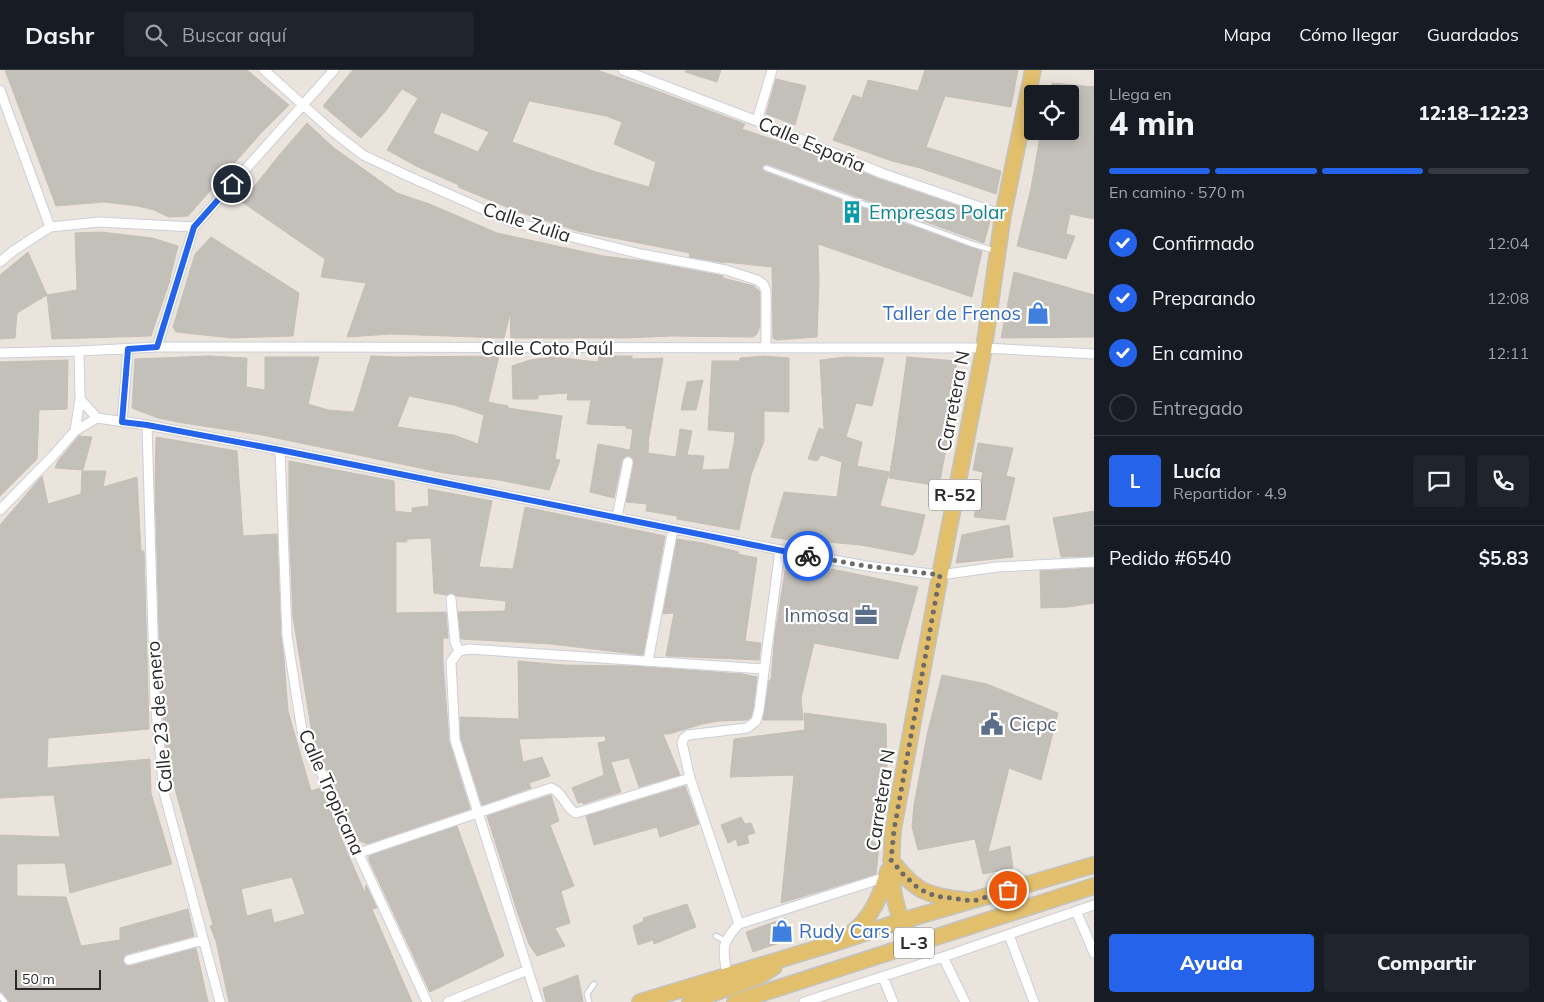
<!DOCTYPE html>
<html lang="es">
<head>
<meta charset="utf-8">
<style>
	:root { --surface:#171b24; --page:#20242c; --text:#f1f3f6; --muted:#9ea1a6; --line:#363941; --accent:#2563eb }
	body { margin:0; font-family:Mulish,sans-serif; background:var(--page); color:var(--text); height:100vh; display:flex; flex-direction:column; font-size:19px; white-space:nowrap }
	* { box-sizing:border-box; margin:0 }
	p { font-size:16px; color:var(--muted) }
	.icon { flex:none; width:28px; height:28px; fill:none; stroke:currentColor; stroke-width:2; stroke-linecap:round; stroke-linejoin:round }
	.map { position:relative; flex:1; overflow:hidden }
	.side { display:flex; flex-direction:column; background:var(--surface); width:450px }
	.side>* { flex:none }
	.tools { position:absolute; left:1024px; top:15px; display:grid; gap:10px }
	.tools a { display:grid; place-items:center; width:55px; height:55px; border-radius:5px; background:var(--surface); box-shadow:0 2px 12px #0003; font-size:25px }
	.scale { position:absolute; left:15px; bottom:12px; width:86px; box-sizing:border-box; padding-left:5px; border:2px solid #2a2a2a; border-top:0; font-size:14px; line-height:18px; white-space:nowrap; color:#2a2a2a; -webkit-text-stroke:4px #fff; paint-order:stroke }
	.pin { position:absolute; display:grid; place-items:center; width:42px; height:42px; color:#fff; margin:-21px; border:2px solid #fff; border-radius:50%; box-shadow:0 1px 5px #0007 }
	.courier { position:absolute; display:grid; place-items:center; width:50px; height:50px; margin:-25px; border:4px solid #2563eb; border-radius:50%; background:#fff; color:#222; box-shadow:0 1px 6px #0007 }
	.overview em { font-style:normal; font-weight:800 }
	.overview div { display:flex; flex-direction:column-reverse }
	.overview { display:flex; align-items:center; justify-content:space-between; height:85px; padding:0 15px }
	h1 { font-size:32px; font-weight:800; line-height:38px }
	.bar { display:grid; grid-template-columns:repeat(4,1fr); gap:8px 5px; align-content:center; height:60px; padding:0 15px }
	.bar i { height:6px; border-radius:4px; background:var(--line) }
	.bar .selected { background:var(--accent) }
	.bar p { grid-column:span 4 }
	.line { display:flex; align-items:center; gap:12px; padding:0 15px; border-top:1px solid var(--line) }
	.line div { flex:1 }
	.round { display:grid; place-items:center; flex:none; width:52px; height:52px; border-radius:5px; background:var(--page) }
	ol { padding:0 15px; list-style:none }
	li { display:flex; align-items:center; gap:15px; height:55px }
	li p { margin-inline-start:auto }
	li .icon { padding:5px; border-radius:50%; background:var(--accent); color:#fff; stroke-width:4 }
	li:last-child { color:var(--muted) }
	li i { width:28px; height:28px; border:2px solid var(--line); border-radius:50% }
	.action { display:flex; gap:10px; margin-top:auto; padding:10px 15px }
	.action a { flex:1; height:58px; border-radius:5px; background:var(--accent); color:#fff; font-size:20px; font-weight:800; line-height:58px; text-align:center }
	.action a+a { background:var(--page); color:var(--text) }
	header { display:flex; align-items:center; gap:30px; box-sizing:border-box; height:70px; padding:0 25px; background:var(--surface); border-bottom:1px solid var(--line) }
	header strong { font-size:24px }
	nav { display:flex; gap:28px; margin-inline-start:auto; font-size:18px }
	.search { width:350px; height:45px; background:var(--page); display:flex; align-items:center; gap:12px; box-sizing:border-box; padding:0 18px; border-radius:5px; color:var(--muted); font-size:19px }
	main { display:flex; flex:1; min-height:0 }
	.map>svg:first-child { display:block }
</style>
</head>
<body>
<header>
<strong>Dashr</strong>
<div class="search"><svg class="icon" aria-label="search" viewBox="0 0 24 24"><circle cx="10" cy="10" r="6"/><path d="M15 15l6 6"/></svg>Buscar aquí</div>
<nav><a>Mapa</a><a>Cómo llegar</a><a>Guardados</a></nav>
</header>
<main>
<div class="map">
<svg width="1094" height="932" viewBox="0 0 1094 932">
	<rect width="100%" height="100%" fill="#eae4dd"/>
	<path fill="#c3bfb9" stroke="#c5bfb7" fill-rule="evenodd" d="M5 0H247L289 35 261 63 188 146 169 147 154 140 138 136 104 132 56 136Z
		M353 0H597L652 19 745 54 742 59 834 90 879 109 991 147 984 173 767 94 764 95 762 97 765 102 982 181 972 227 818 174 819 210 817 267 777 270 773 268 772 197 725 192V193L689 187 690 183 578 161 519 142 458 117 459 115 418 97 387 80 418 28 402 19 384 43 361 68 323 36ZM529 31 606 46 622 52 614 74 656 92 649 117 596 102 512 72ZM441 42 489 62 478 82 433 63Z
		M686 0H721L717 12 685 2Z
		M925 0H1018L1011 37 945 26 926 77 1001 101 996 124 920 98 892 91 833 70 853 25 862 28 868 10 918 21Z
		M776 9 806 16 795 55 766 44Z
		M1052 13 1094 17V149L1070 144 1066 164 1075 166 1066 189 1017 176 1031 118 1041 61H1070V24H1050Z
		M307 53 334 78 397 123 432 135 497 163 603 186 644 191 723 206V208L754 216 760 222V256L757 264 753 267 671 266 625 268H511L510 243 504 268 391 264 347 267 366 213 321 207 325 189 242 132 280 84Z
		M101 162 152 168 178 176 169 212 170 210 151 266 52 269 47 225 77 220 75 163Z
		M211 167 299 223 293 266 232 268 176 262 173 257 195 184Z
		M28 182 47 225 17 243 15 268 0 269V205Z
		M1014 202 1094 225V267L1001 268Z
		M209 286 247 288 246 317 265 320V287H319L308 334 328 340 354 342 371 286 398 287 499 286 488 332 508 336V338L562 346 555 389 560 390 549 420 499 410 444 403 262 365 183 353 158 348 132 338 135 289ZM409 326 454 335 484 345 478 374 454 365 397 357Z
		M599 286H632V289L663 288 648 373H649L648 383 676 387 680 359 692 361 687 385 704 386 702 400 729 399 734 373 735 362 708 360 712 291H739L740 288 764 286 789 288V342L764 341V371L751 405 739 460 677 449V446L646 441 647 434 626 432 634 393 632 388 630 386H626L622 390 614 428 590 422 598 374 630 380 633 359 626 358 627 356 587 354 591 330H567L568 323 538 325V329H513L512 296 530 290 553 287 598 292Z
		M846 287 884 288 872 336 856 333 846 367 862 372 857 396 889 402 880 436 925 445 916 481 913 485 861 475 827 472 826 476 771 467 784 422 837 427 842 392 821 385 817 391 808 389 819 358 824 360 820 290Z
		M907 287 957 291 949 342 946 379 939 416 889 408 895 372Z
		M68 290 67 339 39 340 37 389 0 426V292Z
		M703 310 696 340H681L687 312Z
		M79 366 92 367 83 400 55 398 58 391Z
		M156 367 237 381 243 466 277 464 281 566 284 590 288 641 311 721 321 718 320 715 342 763 338 761 365 823 366 815 377 838 372 839 412 932H229L216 871 210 856 213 855 168 694 161 631 155 415ZM292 807 305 844 274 853 271 839 247 846 241 819Z
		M978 373 1013 378 1006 406 1015 408 1005 450 974 447 983 402 973 400Z
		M289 391 394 411 395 441 412 443V438L429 436 428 419 492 431 479 497 513 499 525 437 665 466 643 585 551 574 461 569 458 542 505 541 506 531 456 526 451 523 446 525 434 523 431 468 407 469V472H396V543L446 542 448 568H443V592L449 671 470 739 367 774 360 771 313 670 293 547 289 452Z
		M82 401H106L103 417 137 407 141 481H144L149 659 48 668 47 698 150 689 151 723 172 794 70 823 65 793 17 794V826L66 827 81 876 120 870V858L188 839 194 866 127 884 124 886 123 891 125 895 131 896 196 878 208 932H9L3 923 0 922V765L60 767 54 725 0 728V455L42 406 48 434 81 424Z
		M1094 441V486L1061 487 1053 448Z
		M1009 455 1013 487 956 493 962 465Z
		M677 469 703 473 739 482 738 484 757 488 745 571 761 573 759 590 666 586 674 543 663 544Z
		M787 489 832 500V499L918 517 898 589 814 573 801 628 803 650H763L769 610H771L775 565Z
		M1094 498V533L1068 537 1041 538 1040 501Z
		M518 591 563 595 631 596 742 604 757 607 753 639 751 647 747 650 719 651 702 654 669 664H663L680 705 639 717 629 688 611 692 621 722 583 734 582 732 578 733 572 718 604 705 598 673 606 671 605 666 519 669 523 692 542 687 550 706 529 713 531 718 482 735 461 669 460 647 519 649Z
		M942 605 987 614 1058 643 1041 710 1009 698 988 782 1010 776 1013 798 983 804 975 769 918 780 912 757 914 735 927 665Z
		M804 643 886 654 887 696 875 742 871 770 879 776 876 804 781 833 794 705 730 707 734 669 805 660Z
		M685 716 699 754 660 767 657 757 594 775 586 746Z
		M551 725 559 751 550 755 574 816 561 821 570 853 555 858 565 876 537 886 529 874 518 844 487 746Z
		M741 747 745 754 751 753 755 763 747 765 749 773 738 776 736 769 728 773 721 755Z
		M457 756 504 886 430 922 369 790V786Z
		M687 834 696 857 654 874 653 870 638 875 633 856 644 851 643 848Z
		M785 848 791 869 753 882 746 862Z
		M578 905 583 932H546L543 918Z"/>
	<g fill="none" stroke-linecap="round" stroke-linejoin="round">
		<defs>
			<path id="lane" d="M766 98 972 174 996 181
				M716 866 725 871
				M0 926 5 932
				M589 932 587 924 594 914"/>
			<path id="street" d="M264 0 331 60 363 85 410 107 512 152 641 184 726 200 757 210 763 214 766 221V276
				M623 0 757 51 881 103 1003 145
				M0 20 50 157
				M757 51 772 0
				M0 192 13 181 50 157 99 152 194 157
				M157 277 194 157 334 0
				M0 283 79 281 157 277 984 278 1094 284
				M97 348 147 355 280 380 780 480 866 496 940 505 997 497 1094 492
				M122 352 128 279
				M147 355 155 631 164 722 220 932
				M75 361 97 348 80 329
				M280 380 287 566 302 661 427 932
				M0 440 52 387 75 361 80 329 79 281
				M617 447 628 392
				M451 529 455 572 459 581
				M648 591 673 459
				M690 708 682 673 684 668 688 665 747 658 756 651 759 640 780 480
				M359 783 551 718C564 723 565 738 576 743L690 708 739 854C720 874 723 879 727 905
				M1076 841 1094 883
				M739 854 886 807
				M1009 865 1034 932
				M916 872 932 890
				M943 887 965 932
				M129 890 203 870
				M883 907 893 932
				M448 932 528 900
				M538 932 455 670 451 592 459 581 469 579 763 599
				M804 932 943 887 1094 835"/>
			<path id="primary" d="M891 790C915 821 926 826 965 830
				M849 865C871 850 881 825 888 801
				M916 872C911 865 904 857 901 849 889 820 891 790 893 760L940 505 984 278 1003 145 1033 0
				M640 932 838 872 901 851 1094 795
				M690 932 760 906 774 897
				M735 932 1094 816"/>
		</defs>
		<use href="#lane" stroke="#cccfda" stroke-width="7"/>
		<use href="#street" stroke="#cccfda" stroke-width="11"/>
		<use href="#primary" stroke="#c3c3c3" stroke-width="18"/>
		<use href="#lane" stroke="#fff" stroke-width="4.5"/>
		<use href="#street" stroke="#fff" stroke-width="9"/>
		<use href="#primary" stroke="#e1bf6c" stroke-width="15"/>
	</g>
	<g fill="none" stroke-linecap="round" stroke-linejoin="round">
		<path stroke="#6d6b69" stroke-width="5" stroke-dasharray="0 9" d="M808 486 866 496 940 505 894 760 891 790 903 804 919 819 935 826 974 831 1008 820"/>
		<path stroke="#2563eb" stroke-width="6" d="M232 114 194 157 157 277 128 279 122 352 147 355 280 380 808 486"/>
	</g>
	<defs>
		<symbol id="building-bare" viewBox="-9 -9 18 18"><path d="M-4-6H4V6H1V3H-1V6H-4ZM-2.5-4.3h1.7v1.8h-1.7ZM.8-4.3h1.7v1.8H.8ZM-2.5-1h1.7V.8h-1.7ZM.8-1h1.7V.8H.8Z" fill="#0f9aa8" stroke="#fff" stroke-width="2.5" paint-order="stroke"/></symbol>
		<symbol id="shop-bare" viewBox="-9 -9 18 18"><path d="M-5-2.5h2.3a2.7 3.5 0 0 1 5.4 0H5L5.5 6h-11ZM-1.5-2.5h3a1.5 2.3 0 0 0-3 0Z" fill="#3f7fe0" stroke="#fff" stroke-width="2.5" paint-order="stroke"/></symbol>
		<symbol id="office-bare" viewBox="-9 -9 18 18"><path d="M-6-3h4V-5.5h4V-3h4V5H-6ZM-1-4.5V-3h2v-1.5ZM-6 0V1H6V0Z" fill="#5c6f8a" stroke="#fff" stroke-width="2.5" paint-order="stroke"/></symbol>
		<symbol id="civic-bare" viewBox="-9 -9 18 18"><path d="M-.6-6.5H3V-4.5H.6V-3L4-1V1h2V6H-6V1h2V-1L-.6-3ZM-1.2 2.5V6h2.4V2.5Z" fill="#5c6f8a" stroke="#fff" stroke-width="2.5" paint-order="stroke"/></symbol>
	</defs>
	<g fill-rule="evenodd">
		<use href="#building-bare" x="836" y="126" width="32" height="32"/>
		<use href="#shop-bare" x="1022" y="227" width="32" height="32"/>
		<use href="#office-bare" x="850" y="529" width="32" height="32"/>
		<use href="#civic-bare" x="976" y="638" width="32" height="32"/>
		<use href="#shop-bare" x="766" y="845" width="32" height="32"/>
	</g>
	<g text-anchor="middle" stroke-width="4.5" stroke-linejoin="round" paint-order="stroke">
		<g fill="#fff" stroke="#6a6a6a" stroke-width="1">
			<rect x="929" y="409.5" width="52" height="31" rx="4"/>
			<rect x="894" y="857.5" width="40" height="31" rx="4"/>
		</g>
		<g font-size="18" font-weight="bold" fill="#2a2a2a">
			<text x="955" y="431">R-52</text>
			<text x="914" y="879">L-3</text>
		</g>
		<g font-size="19" fill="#2a2a2a" stroke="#fff">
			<text transform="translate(812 74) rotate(23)" y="7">Calle España</text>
			<text transform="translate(527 152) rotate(18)" y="7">Calle Zulia</text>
			<text x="547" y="285">Calle Coto Paúl</text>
			<text transform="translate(953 331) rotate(-79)" y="7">Carretera N</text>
			<text transform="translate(159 647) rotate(-95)" y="7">Calle 23 de enero</text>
			<text transform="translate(332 722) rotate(66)" y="7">Calle Tropicana</text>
			<text transform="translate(880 730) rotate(-81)" y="7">Carretera N</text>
		</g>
		<g font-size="19" fill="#0d838f" stroke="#fff" text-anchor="start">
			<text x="869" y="149">Empresas Polar</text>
		</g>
		<g font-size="19" fill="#366cbe" stroke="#fff" text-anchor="end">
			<text x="1021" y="250">Taller de Frenos</text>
			<text x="799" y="868" text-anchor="start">Rudy Cars</text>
		</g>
		<g font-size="19" fill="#4e5e75" stroke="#fff" text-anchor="end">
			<text x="849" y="552">Inmosa</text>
			<text x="1009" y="661" text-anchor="start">Cicpc</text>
		</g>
	</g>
</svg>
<div class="tools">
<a><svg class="icon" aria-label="locate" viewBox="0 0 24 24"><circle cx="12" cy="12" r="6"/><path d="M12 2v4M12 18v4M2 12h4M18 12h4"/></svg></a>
</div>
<div class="scale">50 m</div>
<div class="pin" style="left:1008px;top:820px;background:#ea580c"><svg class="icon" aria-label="bag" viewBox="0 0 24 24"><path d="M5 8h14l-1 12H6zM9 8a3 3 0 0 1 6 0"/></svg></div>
<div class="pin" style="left:232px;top:114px;background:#1f2937"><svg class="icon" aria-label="home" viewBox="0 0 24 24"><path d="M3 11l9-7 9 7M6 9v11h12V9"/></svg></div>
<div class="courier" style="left:808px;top:486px"><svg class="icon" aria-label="bike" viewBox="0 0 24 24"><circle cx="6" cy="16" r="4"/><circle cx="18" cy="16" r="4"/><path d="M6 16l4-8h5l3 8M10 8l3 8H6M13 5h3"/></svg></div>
</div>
<section class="side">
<div class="overview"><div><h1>4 min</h1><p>Llega en</p></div><em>12:18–12:23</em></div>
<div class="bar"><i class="selected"></i><i class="selected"></i><i class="selected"></i><i></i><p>En camino · 570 m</p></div>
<ol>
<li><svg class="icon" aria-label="check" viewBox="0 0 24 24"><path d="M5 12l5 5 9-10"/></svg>Confirmado<p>12:04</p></li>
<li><svg class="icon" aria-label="check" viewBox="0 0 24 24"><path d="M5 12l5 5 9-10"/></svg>Preparando<p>12:08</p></li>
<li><svg class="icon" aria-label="check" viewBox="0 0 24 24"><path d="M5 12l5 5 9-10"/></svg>En camino<p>12:11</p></li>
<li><i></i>Entregado</li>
</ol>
<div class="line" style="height:90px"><b class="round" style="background:var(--accent);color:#fff">L</b><div><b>Lucía</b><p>Repartidor · 4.9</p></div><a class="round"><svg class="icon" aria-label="chat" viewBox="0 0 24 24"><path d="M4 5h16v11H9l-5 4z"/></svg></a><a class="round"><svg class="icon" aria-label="phone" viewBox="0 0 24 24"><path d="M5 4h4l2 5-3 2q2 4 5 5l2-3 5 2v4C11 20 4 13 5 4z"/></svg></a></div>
<div class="line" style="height:65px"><div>Pedido #6540</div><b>$5.83</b></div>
<div class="action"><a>Ayuda</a><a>Compartir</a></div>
</section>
</main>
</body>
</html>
